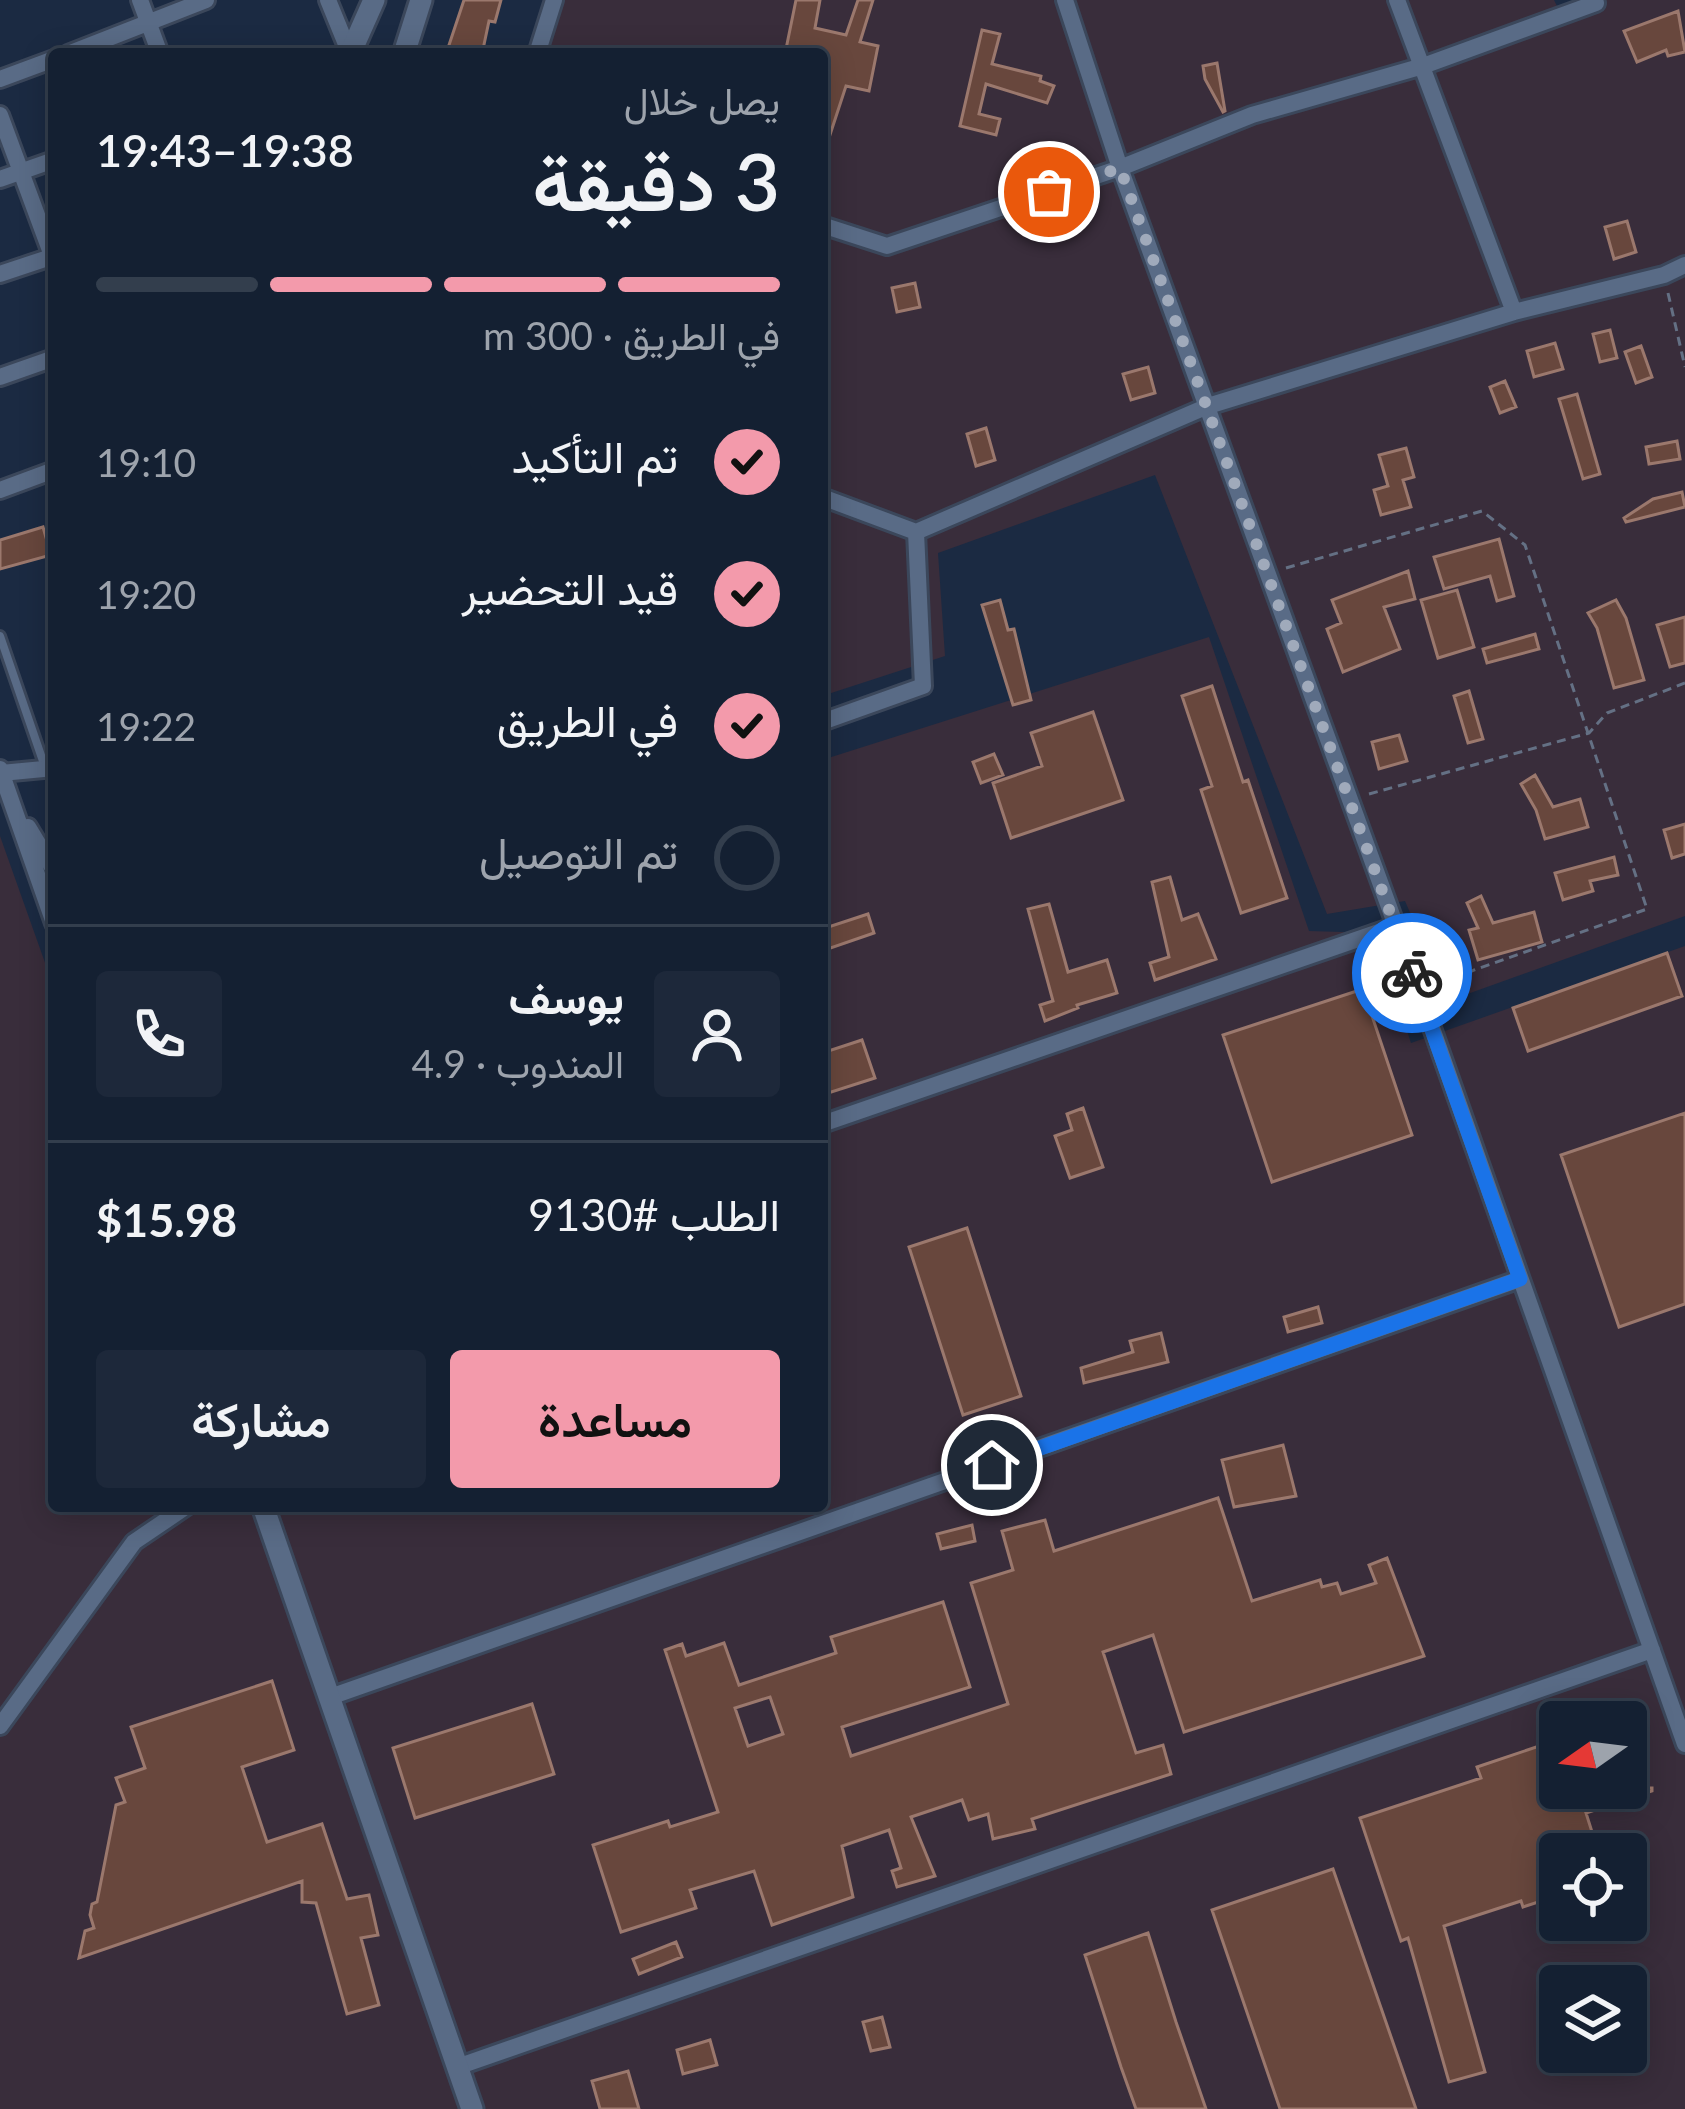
<!DOCTYPE html>
<html lang="ar">
<head>
<meta charset="utf-8">
<style>
	:root { --surface:#142032; --page:#1d283a; --text:#f1f3f6; --muted:#9da3ac; --line:#333e4d; --accent:#f39aab }
	body { margin:0; font-family:Lato,Vazirmatn,sans-serif; background:var(--page); color:var(--text); direction:rtl; height:100vh; display:flex; flex-direction:column; font-size:45px; white-space:nowrap }
	* { box-sizing:border-box; margin:0 }
	p { font-size:39px; color:var(--muted) }
	.icon { flex:none; width:66px; height:66px; fill:none; stroke:currentColor; stroke-width:2; stroke-linecap:round; stroke-linejoin:round }
	.map { position:relative; flex:1; overflow:hidden; direction:ltr }
	.drawer { position:absolute; left:48px; top:48px; width:780px; height:1464px; display:flex; flex-direction:column; background:var(--surface); border-radius:12px; box-shadow:0 6px 30px #0003,0 0 0 3px var(--line); direction:rtl }
	.drawer>* { flex:none }
	.needle { width:78px; rotate:256deg }
	.tools { position:absolute; left:1539px; top:1701px; display:grid; gap:24px }
	.tools a { display:grid; place-items:center; width:108px; height:108px; border-radius:12px; background:var(--surface); box-shadow:0 6px 30px #0003,0 0 0 3px var(--line); font-size:60px }
	.pin { position:absolute; display:grid; place-items:center; width:102px; height:102px; color:#fff; margin:-51px; border:6px solid #fff; border-radius:50%; box-shadow:0 3px 12px #0007 }
	.courier { position:absolute; display:grid; place-items:center; width:120px; height:120px; margin:-60px; border:9px solid #1a73e8; border-radius:50%; background:#fff; color:#222; box-shadow:0 3px 15px #0007 }
	.headline em { font-style:normal; font-weight:600 }
	.headline div { display:flex; flex-direction:column-reverse }
	.headline { display:flex; align-items:center; justify-content:space-between; height:204px; padding:0 48px }
	h1 { font-size:78px; font-weight:600; line-height:90px }
	.bar { display:grid; grid-template-columns:repeat(4,1fr); gap:18px 12px; align-content:center; height:144px; padding:0 48px }
	.bar i { height:15px; border-radius:9px; background:var(--line) }
	.bar .active { background:var(--accent) }
	.bar p { grid-column:span 4 }
	.line { display:flex; align-items:center; gap:30px; padding:0 48px; border-top:3px solid var(--line) }
	.line div { flex:1 }
	.round { display:grid; place-items:center; flex:none; width:126px; height:126px; border-radius:12px; background:var(--page) }
	ol { padding:0 48px; list-style:none }
	li { display:flex; align-items:center; gap:36px; height:132px }
	li p { margin-inline-start:auto }
	li .icon { padding:12px; border-radius:50%; background:var(--accent); color:#111; stroke-width:4 }
	li:last-child { color:var(--muted) }
	li i { width:66px; height:66px; border:6px solid var(--line); border-radius:50% }
	.primary-button { display:flex; gap:24px; margin-top:auto; padding:24px 48px }
	.primary-button a { flex:1; height:138px; border-radius:12px; background:var(--accent); color:#111; font-size:48px; font-weight:600; line-height:138px; text-align:center }
	.primary-button a+a { background:var(--page); color:var(--text) }
	.map>svg:first-child { display:block }
</style>
</head>
<body>
<div class="map">
<svg width="1685" height="2109" viewBox="0 0 1685 2109">
	<rect width="100%" height="100%" fill="#1b2a42"/>
	<path fill="#392d3b" fill-rule="evenodd" d="M557 0H1554L1559 10 1585 0H1685V916L1448 1001 1405 901 1327 914 1155 475 938 553 945 656 822 696V54H540Z
		M1209 637 1309 931 1375 933 1411 1043 1685 946V2109H0V836L54 988V1506H822V760ZM1560 1722H1626V1788H1560ZM1560 1854H1626V1920H1560ZM1560 1986H1626V2052H1560Z"/>
	<path fill="#68473d" stroke="#9b786d" stroke-width="3" fill-rule="evenodd" d="M464 0H501L495 22 489 21 482 54H446Z
		M796 0H820L815 28 846 35 858 0H873L860 42 878 46 869 91 846 86 825 150 822 149V54H785Z
		M1678 11 1685 52 1668 56 1666 50 1637 62 1624 31Z
		M982 30 1000 34 992 64 1041 76 1040 81 1054 86 1047 103 986 84 979 114 1000 119 996 135 960 126Z
		M1217 63 1225 111 1223 112 1205 79 1203 66Z
		M1627 221 1636 252 1614 259 1605 227Z
		M915 283 920 307 897 312 892 288Z
		M1610 330 1617 358 1600 362 1593 334Z
		M1555 343 1563 369 1534 377 1527 351Z
		M1641 346 1652 377 1636 383 1625 352Z
		M1148 367 1155 393 1131 400 1123 374Z
		M1505 381 1516 407 1500 413 1490 387Z
		M1577 394 1600 474 1583 479 1559 399Z
		M986 428 995 460 976 466 967 434Z
		M1677 441 1680 459 1649 464 1646 447Z
		M1406 448 1414 477 1403 480 1411 507 1381 515 1374 490 1388 486 1379 455Z
		M1682 492 1685 507 1626 522 1624 518 1653 499Z
		M43 527 51 555 0 569V540Z
		M1499 539 1514 596 1497 601 1490 576 1444 589 1434 557Z
		M1408 571 1415 599 1384 607 1400 649 1343 672 1327 629 1341 623 1332 600Z
		M1457 590 1474 647 1438 658 1421 600Z
		M1000 600 1008 630 1014 629 1031 700 1013 705 982 605Z
		M1616 600 1626 618 1644 680 1614 688 1597 628 1588 613Z
		M1685 617V663L1670 667 1657 625Z
		M1535 634 1539 649 1487 663 1483 649Z
		M1212 686 1243 782 1248 780 1287 898 1241 913 1201 790 1212 786 1182 696Z
		M1469 691 1483 739 1468 743 1454 696Z
		M1093 712 1123 800 1011 838 993 783 1042 766 1031 733Z
		M1399 735 1407 761 1379 769 1372 742Z
		M994 754 1003 775 981 783 973 762Z
		M1535 775 1553 807 1580 799 1588 827 1545 839 1536 810 1521 784Z
		M1685 824V854L1672 858 1664 830Z
		M1614 857 1618 875 1590 881 1593 891 1563 900 1555 873Z
		M1170 877 1182 920 1198 914 1216 959 1155 980 1150 963 1169 957 1152 882Z
		M1481 896 1493 923 1534 912 1542 942 1478 960 1469 930 1478 928 1467 903Z
		M1049 904 1068 972 1107 960 1117 993 1077 1005 1078 1008 1045 1021 1040 1005 1053 1001 1028 909Z
		M868 914 874 933 822 951V929Z
		M1667 953 1682 996 1528 1051 1513 1008Z
		M1363 989 1412 1135 1272 1182 1223 1035Z
		M862 1040 875 1078 822 1095V1053Z
		M1083 1108 1103 1167 1070 1178 1055 1136 1072 1130 1067 1114Z
		M1685 1113V1304L1619 1327 1561 1155Z
		M967 1228 1021 1396 963 1415 909 1247Z
		M1318 1307 1322 1323 1288 1332 1284 1317Z
		M1161 1333 1168 1362 1084 1383 1081 1368 1133 1352 1130 1341Z
		M1283 1445 1296 1496 1234 1507 1222 1460Z
		M1218 1498 1252 1601 1320 1580 1322 1587 1337 1583 1341 1594 1376 1583 1369 1565 1387 1558 1424 1656 1184 1732 1153 1635 1103 1652 1136 1753 1163 1745 1171 1774 1032 1819 1035 1829 993 1839 988 1814 969 1820 962 1800 911 1817 935 1876 897 1887 892 1871 901 1868 889 1830 842 1846 853 1897 772 1925 754 1871 690 1890 696 1908 621 1932 593 1845 668 1821 670 1827 718 1812 665 1650 682 1644 686 1656 724 1643 739 1685 836 1653 831 1637 943 1602 970 1687 842 1727 851 1756 1008 1704 971 1583 1013 1570 1002 1531 1045 1520 1054 1551ZM770 1697 783 1734 748 1746 735 1708Z
		M972 1525 975 1541 941 1549 937 1534Z
		M272 1681 294 1750 242 1767 267 1842 322 1824 347 1899 369 1895 378 1935 361 1938 379 2005 347 2014 316 1903 302 1902V1881L79 1958 85 1931 94 1928 90 1915 92 1904 97 1902 116 1805 125 1802 116 1778 145 1768 131 1727Z
		M532 1704 554 1774 415 1818 393 1748Z
		M1560 1739V1788H1652V1791L1586 1813 1599 1854H1560V1895L1523 1907 1521 1901 1444 1926 1485 2072 1449 2082 1408 1938 1401 1941 1360 1818 1481 1778 1477 1767Z
		M1333 1869 1416 2109H1280L1212 1910Z
		M1148 1933 1176 2022 1206 2109H1136L1121 2067 1085 1955Z
		M676 1942 682 1957 639 1974 633 1959Z
		M882 2017 890 2047 871 2051 863 2022Z
		M710 2040 717 2065 683 2074 677 2050Z
		M628 2071 639 2109H600L592 2081Z"/>
	<g fill="none" stroke-linecap="round" stroke-linejoin="round">
		<defs>
			<path id="service" d="M0 636 45 767"/>
			<path id="minor" d="M140 0 160 54
				M328 0 350 54
				M1065 0 1120 168 1396 926
				M1397 0 1514 312
				M68 54 206 0
				M537 54 554 0
				M0 79 54 59
				M0 115 54 261
				M0 179 54 160
				M822 225 887 246 1120 168 1252 115 1423 66 1596 3 1594 0
				M0 274 54 256
				M0 377 54 358
				M0 490 54 470
				M822 497 916 532 923 686 822 722
				M916 532 1208 406 1514 312 1664 275 1685 265
				M0 769 54 923
				M1 773 54 768
				M28 827 54 870
				M822 1124 1396 926 1685 1744
				M330 1697 1520 1279
				M0 1726 134 1542 187 1506
				M457 2067 1652 1650"/>
			<path id="tertiary" d="M350 54 374 0
				M404 54 421 0
				M263 1506 472 2109"/>
		</defs>
		<use href="#service" stroke="#3b475b" stroke-width="14"/>
		<use href="#minor" stroke="#3b475b" stroke-width="22"/>
		<use href="#tertiary" stroke="#3b475b" stroke-width="27"/>
		<path stroke="#647084" stroke-width="3" stroke-dasharray="9 6" stroke-linecap="butt" d="M1668 293 1685 367
			M1286 568 1482 511 1525 545 1647 909 1474 970 1438 988
			M1369 794 1589 733 1607 713 1685 683"/>
		<use href="#service" stroke="#596b86" stroke-width="8"/>
		<use href="#minor" stroke="#596b86" stroke-width="16"/>
		<use href="#tertiary" stroke="#596b86" stroke-width="21"/>
	</g>
	<g fill="none" stroke-linecap="round" stroke-linejoin="round">
		<path stroke="#a0aabb" stroke-width="12" stroke-dasharray="0 21.6" d="M1049 192 1120 168 1412 973"/>
		<path stroke="#1a73e8" stroke-width="15" d="M992 1465 1520 1279 1412 973"/>
	</g>
</svg>
<div class="tools">
<a><svg class="needle" viewBox="-14 -14 28 28"><path d="M0-13l5 13h-10z" fill="#e53935"/><path d="M0 13l5-13h-10z" fill="#9da3ac"/></svg></a>
<a><svg class="icon" aria-label="locate" viewBox="0 0 24 24"><circle cx="12" cy="12" r="6"/><path d="M12 2v4M12 18v4M2 12h4M18 12h4"/></svg></a>
<a><svg class="icon" aria-label="layers" viewBox="0 0 24 24"><path d="M12 4l9 5-9 5-9-5zM3 14l9 5 9-5"/></svg></a>
</div>
<div class="pin" style="left:1049px;top:192px;background:#ea580c"><svg class="icon" aria-label="bag" viewBox="0 0 24 24"><path d="M5 8h14l-1 12H6zM9 8a3 3 0 0 1 6 0"/></svg></div>
<div class="pin" style="left:992px;top:1465px;background:#1f2937"><svg class="icon" aria-label="home" viewBox="0 0 24 24"><path d="M3 11l9-7 9 7M6 9v11h12V9"/></svg></div>
<div class="courier" style="left:1412px;top:973px"><svg class="icon" aria-label="bike" viewBox="0 0 24 24"><circle cx="6" cy="16" r="4"/><circle cx="18" cy="16" r="4"/><path d="M6 16l4-8h5l3 8M10 8l3 8H6M13 5h3"/></svg></div>
<section class="drawer">
<div class="headline"><div><h1>3 دقيقة</h1><p>يصل خلال</p></div><em>19:38–19:43</em></div>
<div class="bar"><i class="active"></i><i class="active"></i><i class="active"></i><i></i><p>في الطريق · 300 m</p></div>
<ol>
<li><svg class="icon" aria-label="check" viewBox="0 0 24 24"><path d="M5 12l5 5 9-10"/></svg>تم التأكيد<p>19:10</p></li>
<li><svg class="icon" aria-label="check" viewBox="0 0 24 24"><path d="M5 12l5 5 9-10"/></svg>قيد التحضير<p>19:20</p></li>
<li><svg class="icon" aria-label="check" viewBox="0 0 24 24"><path d="M5 12l5 5 9-10"/></svg>في الطريق<p>19:22</p></li>
<li><i></i>تم التوصيل</li>
</ol>
<div class="line" style="height:216px"><a class="round"><svg class="icon" aria-label="person" viewBox="0 0 24 24"><circle cx="12" cy="8" r="4"/><path d="M4 21q1-7 8-7t8 7"/></svg></a><div><b>يوسف</b><p>المندوب · 4.9</p></div><a class="round"><svg class="icon" aria-label="phone" viewBox="0 0 24 24"><path d="M5 4h4l2 5-3 2q2 4 5 5l2-3 5 2v4C11 20 4 13 5 4z"/></svg></a></div>
<div class="line" style="height:156px"><div>الطلب #9130</div><b>$15.98</b></div>
<div class="primary-button"><a>مساعدة</a><a>مشاركة</a></div>
</section>
</div>
</body>
</html>
